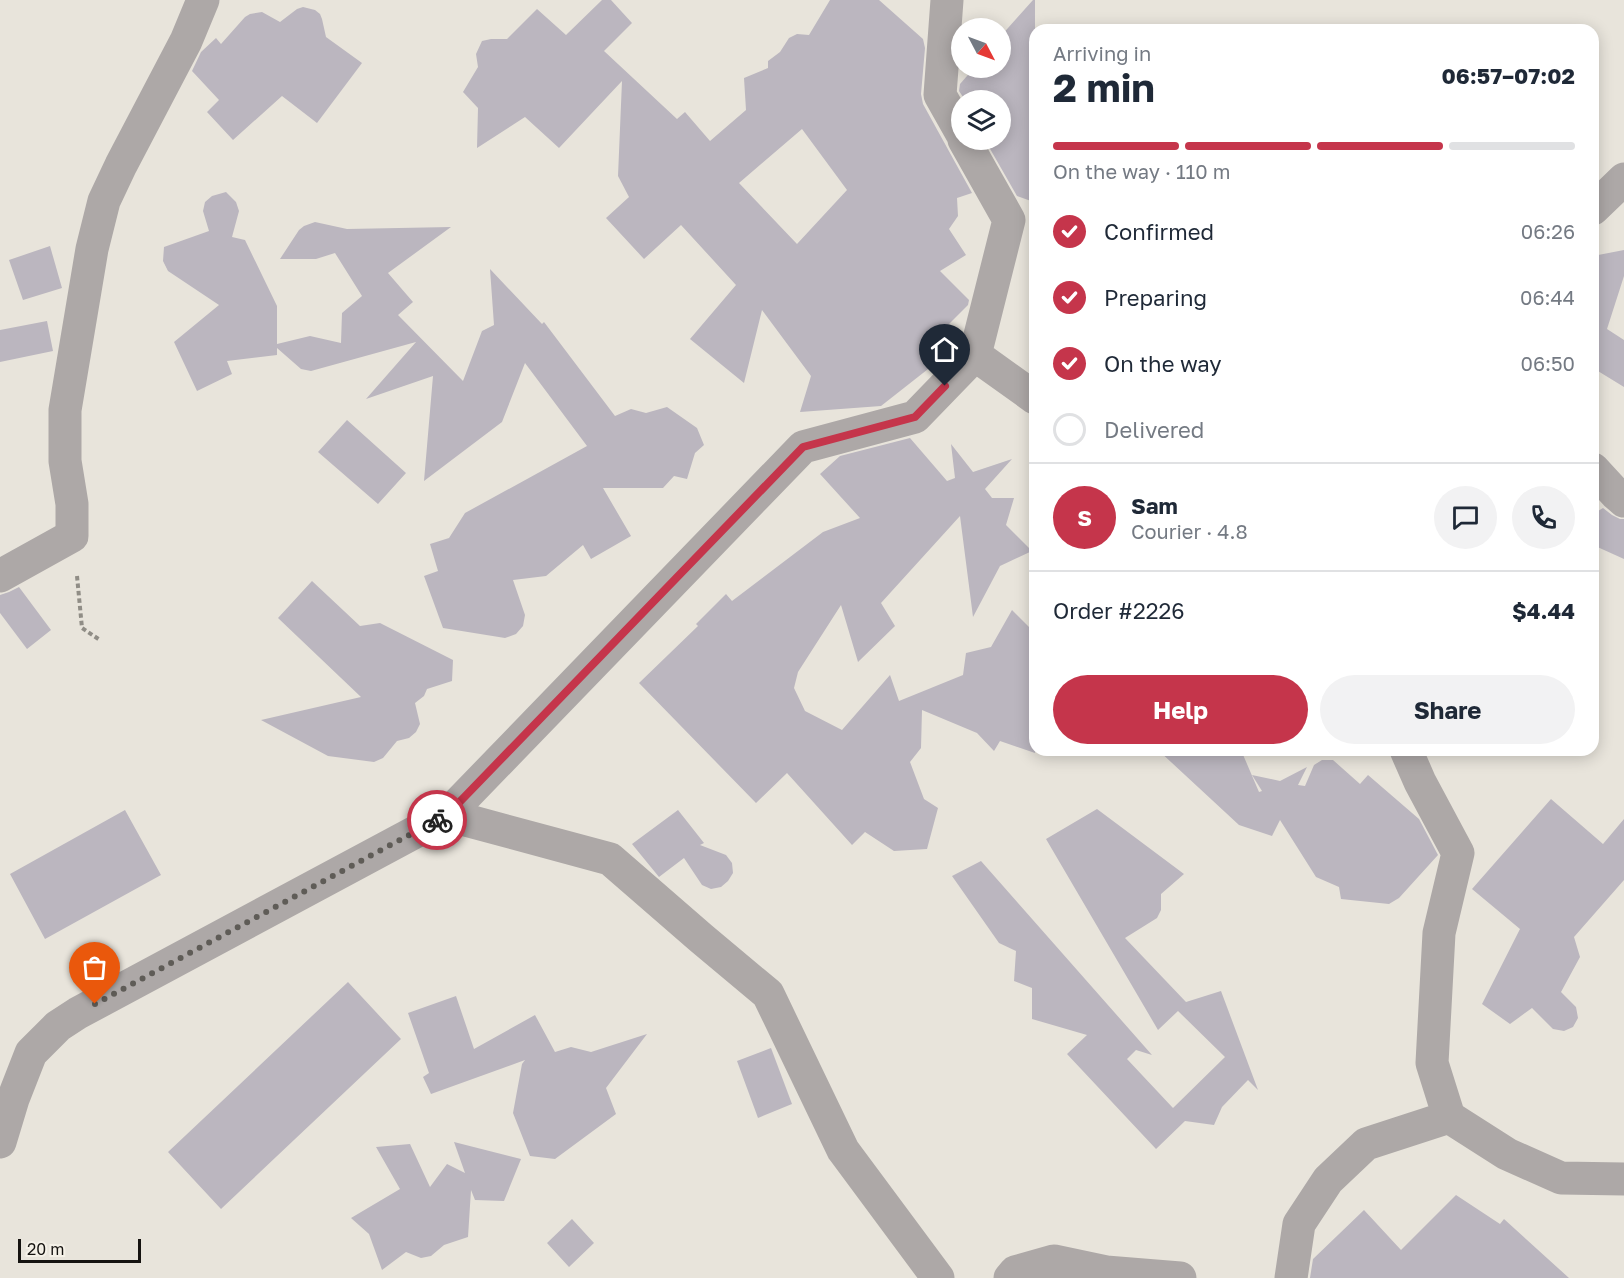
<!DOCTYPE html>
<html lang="en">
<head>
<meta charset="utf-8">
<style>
	:root { --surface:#fff; --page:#f2f2f3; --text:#1f2937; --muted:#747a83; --line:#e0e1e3; --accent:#c5354b }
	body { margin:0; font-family:"Golos Text",sans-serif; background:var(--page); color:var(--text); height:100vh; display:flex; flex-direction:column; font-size:22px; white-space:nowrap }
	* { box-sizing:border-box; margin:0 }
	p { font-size:20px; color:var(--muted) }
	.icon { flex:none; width:33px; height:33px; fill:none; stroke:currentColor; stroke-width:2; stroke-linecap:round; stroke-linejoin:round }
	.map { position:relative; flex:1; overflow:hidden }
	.side { position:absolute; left:1029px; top:24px; width:570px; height:732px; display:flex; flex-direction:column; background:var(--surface); border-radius:18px; box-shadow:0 3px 15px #0003 }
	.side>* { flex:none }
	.needle { width:39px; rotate:131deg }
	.controls { position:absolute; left:951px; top:18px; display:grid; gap:12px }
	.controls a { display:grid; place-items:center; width:60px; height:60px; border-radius:50%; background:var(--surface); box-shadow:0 3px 15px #0003; font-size:30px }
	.scale { position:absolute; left:18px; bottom:15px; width:123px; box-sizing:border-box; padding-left:6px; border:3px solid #151310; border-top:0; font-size:16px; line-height:21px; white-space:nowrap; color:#151310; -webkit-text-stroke:4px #f5f1e8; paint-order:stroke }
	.pin { position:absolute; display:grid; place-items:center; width:51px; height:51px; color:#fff; margin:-62px -26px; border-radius:50% 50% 50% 0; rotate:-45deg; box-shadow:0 0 6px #0007 }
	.pin .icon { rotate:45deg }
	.courier { position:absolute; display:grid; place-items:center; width:60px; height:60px; margin:-30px; border:4px solid #c5354b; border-radius:50%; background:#fff; color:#222; box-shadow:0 2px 8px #0007 }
	.headline em { font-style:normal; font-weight:700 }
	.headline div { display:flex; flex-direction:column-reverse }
	.headline { display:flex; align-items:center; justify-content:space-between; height:102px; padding:0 24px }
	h1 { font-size:39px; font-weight:700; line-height:45px }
	.bar { display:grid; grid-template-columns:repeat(4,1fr); gap:9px 6px; align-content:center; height:72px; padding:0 24px }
	.bar i { height:8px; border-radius:4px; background:var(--line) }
	.bar .current { background:var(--accent) }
	.bar p { grid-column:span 4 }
	.line { display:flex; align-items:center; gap:15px; padding:0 24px; border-top:2px solid var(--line) }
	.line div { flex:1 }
	.round { display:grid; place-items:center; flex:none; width:63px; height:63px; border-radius:32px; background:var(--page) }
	ol { padding:0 24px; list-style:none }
	li { display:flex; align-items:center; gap:18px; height:66px }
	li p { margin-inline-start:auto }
	li .icon { padding:6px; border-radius:50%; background:var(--accent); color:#fff; stroke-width:4 }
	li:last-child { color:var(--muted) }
	li i { width:33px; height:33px; border:3px solid var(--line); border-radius:50% }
	.action { display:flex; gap:12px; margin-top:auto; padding:12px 24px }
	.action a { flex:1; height:69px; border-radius:36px; background:var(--accent); color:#fff; font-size:24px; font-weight:700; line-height:69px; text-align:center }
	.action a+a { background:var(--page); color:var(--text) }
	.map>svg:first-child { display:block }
</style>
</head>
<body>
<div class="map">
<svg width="1624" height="1278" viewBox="0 0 1624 1278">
	<rect width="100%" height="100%" fill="#e8e4db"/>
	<path fill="#bbb6bf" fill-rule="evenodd" d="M602 0H611L632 23 604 51 677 119 685 112 710 141 746 110 744 78 768 68V61L780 52 789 38 797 34 809 35 830 0H879L923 39 925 48 921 94 923 104 972 193 957 198 958 216 949 229 966 255 940 271 969 300 968 305 926 347 937 362 881 406 800 412 811 376 762 310 744 383 690 339 736 285 681 225 644 259 606 218 629 197 618 176 622 81 559 148 525 117 477 148 478 108 463 92 478 67 476 54 482 41 491 39H507L537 9 566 35ZM802 129 847 190 797 244 739 183Z
		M1033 0H1035V150L1031 201 1017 196 985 140H1000V100H965L959 91 960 84 974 68H1000V37Z
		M303 7 315 10 320 14 322 19 326 37 362 63 317 123 282 96 233 140 207 112 219 100 192 71 201 52 216 38 221 44 245 17 250 14 262 12 280 22 297 9Z
		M226 192 236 202 239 211 232 237 245 240 277 306V344L310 336 341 343 342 313 362 296 335 253 316 259H280L299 230 304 226 315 222 347 229 451 227 388 273 413 302 398 315 463 381 482 331 494 325 490 269 542 324 544 322 615 416 631 409 646 413 667 407 697 428 704 445 695 453 687 479 674 476 663 488H603L631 536 591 559 583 545 546 576 513 580 525 615 523 626 516 634 505 638 443 628 424 576 438 571 430 544 449 538 465 513 587 446 525 363 502 422 424 481 433 376 366 399 416 342 311 371 301 369 277 348V355L227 361 232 374 197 391 174 342 219 305 168 271 163 261 164 247 209 231 203 211 205 202 212 196Z
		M50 246 62 288 23 300 9 260Z
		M1624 250V276L1607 329 1624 340V387L1593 368V256Z
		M47 321 53 351 0 362V330Z
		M347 420 406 473 378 504 318 452Z
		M910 438 947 481 955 478 951 444 973 472 1012 459 985 489 992 498H1014L1006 525 1032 551 1000 566 973 617 960 516 881 603 895 626 858 662 841 605 798 672 794 688 805 711 842 730 890 675 899 701 963 675 966 653 991 647 1012 610 1035 633V753L1000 741 994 751 977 733 922 710 921 748 910 762 924 799 938 808 927 849 894 851 865 832 852 845 787 773 756 803 639 683 698 626 696 624 726 594 732 601 823 532 860 518 820 474 840 456Z
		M1603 508 1612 515 1620 519H1624V559L1593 545V514Z
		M312 581 360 626 380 623 453 660 452 681 427 689 424 696 415 703 420 724 416 732 409 738 397 741 383 758 374 762 328 756 261 720 361 697 278 618Z
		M19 587 51 630 27 649 0 613V595L9 592Z
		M1158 750H1241L1259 792 1262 791 1252 775 1280 781 1307 767 1298 785 1305 786 1314 765 1322 760H1333L1360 784 1368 775 1419 819 1438 855 1399 898 1389 904 1341 899 1339 887 1316 877 1280 820 1272 836 1239 825Z
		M1551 799 1603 844 1624 819V880L1574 937 1580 957 1561 992 1576 1007 1578 1018 1573 1027 1564 1031 1553 1029 1532 1008 1510 1024 1482 1004 1520 929 1472 889Z
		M1097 809 1184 874 1161 894V910L1157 918 1125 938 1186 1002 1221 991 1258 1090 1248 1080 1222 1107 1214 1125 1185 1121 1156 1149 1067 1054 1087 1035 1032 1019V988L1014 981 1016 951 999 943 952 876 981 861 1152 1055 1136 1050 1127 1059 1173 1108 1225 1057 1178 1011 1158 1030 1046 839Z
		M125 810 161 875 45 939 10 874Z
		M678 810 704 843 700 845 726 855 732 863 733 873 728 881 721 887 711 889 702 885 684 858 659 877 632 844Z
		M348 982 401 1039 221 1209 168 1152Z
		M456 996 474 1049 535 1015 555 1052 571 1047 591 1052 647 1034 606 1088 616 1114 555 1159 530 1156 513 1113 522 1064 525 1060 431 1094 423 1077 429 1073 408 1013Z
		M771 1048 792 1104 758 1118 737 1061Z
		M454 1142 521 1159 504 1201 475 1200 471 1190 468 1237 444 1245 431 1256 421 1258 406 1252 382 1270 369 1234 351 1218 400 1189 376 1147 410 1144 430 1187 447 1164 465 1173Z
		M1456 1195 1500 1224 1504 1219 1569 1278H1310L1313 1259 1364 1210 1401 1250Z
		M572 1219 594 1243 569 1267 547 1243Z"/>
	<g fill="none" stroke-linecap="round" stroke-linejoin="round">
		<path stroke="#908d86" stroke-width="4" stroke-dasharray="4.5 3" stroke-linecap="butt" d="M77 576 82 628 100 640"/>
		<path stroke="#ada8a7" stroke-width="33" d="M947 0 940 95 962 134
			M1593 209 1624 179
			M975 355 1035 398
			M1593 469 1616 494 1624 501
			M0 576 72 536V504L65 461V410L92 249 104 201 121 165 186 41 203 0
			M1406 750 1420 782 1458 853 1439 933 1432 1063 1449 1117 1507 1154 1561 1178 1624 1179
			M447 815 610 859 701 938 768 994 843 1150 938 1278
			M0 1142 13 1099 31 1053 58 1026 78 1013 447 815 803 447 915 417 975 355 1009 220 964 140
			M1010 1278 1015 1272 1054 1261 1106 1272 1180 1278
			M1291 1278 1299 1224 1328 1180 1366 1144 1449 1117"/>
	</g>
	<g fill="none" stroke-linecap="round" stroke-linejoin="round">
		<path stroke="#5f5c57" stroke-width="6" stroke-dasharray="0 10.8" d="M95 1004 437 820"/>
		<path stroke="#c5354b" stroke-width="8" d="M437 820 447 815 803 447 915 417 945 386"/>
	</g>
</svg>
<div class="controls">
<a><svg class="needle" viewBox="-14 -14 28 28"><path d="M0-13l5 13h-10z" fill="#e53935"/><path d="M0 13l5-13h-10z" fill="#747a83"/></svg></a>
<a><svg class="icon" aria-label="layers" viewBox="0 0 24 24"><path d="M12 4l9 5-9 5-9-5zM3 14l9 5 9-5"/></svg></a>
</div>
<div class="scale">20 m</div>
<div class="pin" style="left:95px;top:1004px;background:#ea580c"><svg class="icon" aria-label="bag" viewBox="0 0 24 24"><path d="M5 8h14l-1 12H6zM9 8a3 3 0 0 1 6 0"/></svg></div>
<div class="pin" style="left:945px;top:386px;background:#1f2937"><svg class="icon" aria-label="home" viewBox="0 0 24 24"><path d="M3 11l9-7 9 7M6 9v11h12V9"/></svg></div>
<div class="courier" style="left:437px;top:820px"><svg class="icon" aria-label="bike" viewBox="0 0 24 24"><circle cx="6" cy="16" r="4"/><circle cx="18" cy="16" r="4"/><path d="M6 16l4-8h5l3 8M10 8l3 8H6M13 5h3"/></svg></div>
<section class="side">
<div class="headline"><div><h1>2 min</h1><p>Arriving in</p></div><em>06:57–07:02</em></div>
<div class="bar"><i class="current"></i><i class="current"></i><i class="current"></i><i></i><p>On the way · 110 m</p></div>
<ol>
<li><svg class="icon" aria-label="check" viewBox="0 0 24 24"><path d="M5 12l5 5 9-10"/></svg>Confirmed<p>06:26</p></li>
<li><svg class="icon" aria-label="check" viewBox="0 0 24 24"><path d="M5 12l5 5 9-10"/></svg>Preparing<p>06:44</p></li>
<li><svg class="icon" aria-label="check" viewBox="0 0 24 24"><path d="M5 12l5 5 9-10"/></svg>On the way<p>06:50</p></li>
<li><i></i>Delivered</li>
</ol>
<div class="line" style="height:108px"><b class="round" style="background:var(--accent);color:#fff">S</b><div><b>Sam</b><p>Courier · 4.8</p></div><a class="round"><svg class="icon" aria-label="chat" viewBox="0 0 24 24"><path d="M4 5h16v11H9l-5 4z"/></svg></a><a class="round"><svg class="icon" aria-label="phone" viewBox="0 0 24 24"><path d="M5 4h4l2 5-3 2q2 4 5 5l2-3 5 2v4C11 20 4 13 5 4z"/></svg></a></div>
<div class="line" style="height:78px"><div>Order #2226</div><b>$4.44</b></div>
<div class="action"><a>Help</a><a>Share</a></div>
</section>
</div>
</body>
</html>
